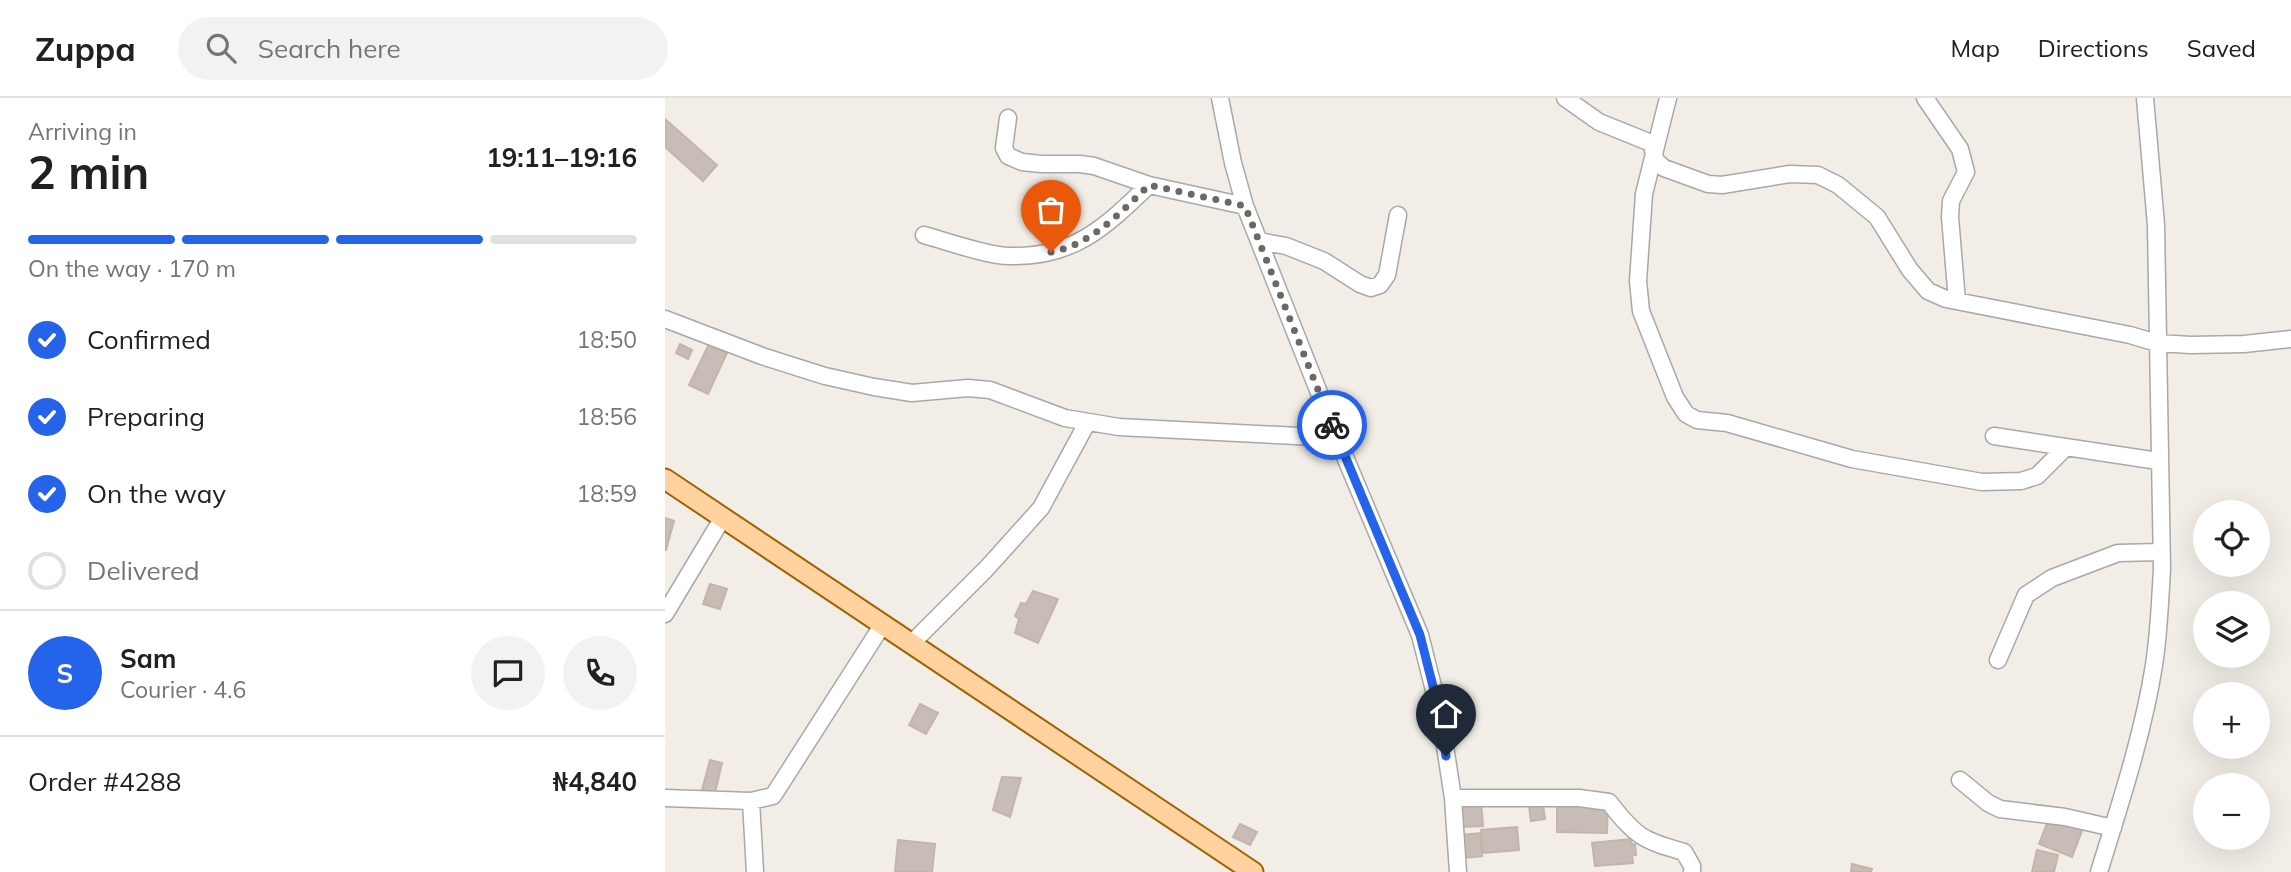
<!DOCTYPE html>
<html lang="en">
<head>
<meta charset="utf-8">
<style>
	:root { --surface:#fff; --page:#f2f2f2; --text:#202124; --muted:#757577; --line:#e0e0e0; --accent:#2563eb }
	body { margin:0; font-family:Mulish,sans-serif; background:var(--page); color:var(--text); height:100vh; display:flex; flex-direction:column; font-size:26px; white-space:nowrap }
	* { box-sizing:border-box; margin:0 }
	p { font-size:23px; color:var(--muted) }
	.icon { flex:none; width:38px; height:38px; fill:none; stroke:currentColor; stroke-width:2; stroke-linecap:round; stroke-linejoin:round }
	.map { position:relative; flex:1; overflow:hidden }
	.sheet { display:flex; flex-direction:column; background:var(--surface); width:665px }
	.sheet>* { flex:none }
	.tools { position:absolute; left:1528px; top:402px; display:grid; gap:14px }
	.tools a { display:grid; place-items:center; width:77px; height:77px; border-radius:50%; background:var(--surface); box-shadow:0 7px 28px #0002; font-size:35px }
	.pin { position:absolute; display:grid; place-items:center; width:60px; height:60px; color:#fff; margin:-72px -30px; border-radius:50% 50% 50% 0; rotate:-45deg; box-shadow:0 0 7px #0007 }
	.pin .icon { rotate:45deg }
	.courier { position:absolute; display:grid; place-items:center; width:70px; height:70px; margin:-35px; border:5px solid #2563eb; border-radius:50%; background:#fff; color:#222; box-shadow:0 2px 9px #0007 }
	.summary em { font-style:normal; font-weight:700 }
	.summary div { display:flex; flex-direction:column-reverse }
	.summary { display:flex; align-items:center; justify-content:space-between; height:119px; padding:0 28px }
	h1 { font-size:46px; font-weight:700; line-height:52px }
	.bar { display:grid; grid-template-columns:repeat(4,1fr); gap:10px 7px; align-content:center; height:84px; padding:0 28px }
	.bar i { height:9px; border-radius:5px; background:var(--line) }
	.bar .active { background:var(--accent) }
	.bar p { grid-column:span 4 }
	.line { display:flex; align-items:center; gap:18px; padding:0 28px; border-top:2px solid var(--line) }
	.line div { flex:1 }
	.round { display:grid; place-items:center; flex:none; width:74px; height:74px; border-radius:37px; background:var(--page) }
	ol { padding:0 28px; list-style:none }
	li { display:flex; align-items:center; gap:21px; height:77px }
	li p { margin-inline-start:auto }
	li .icon { padding:7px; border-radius:50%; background:var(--accent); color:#fff; stroke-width:4 }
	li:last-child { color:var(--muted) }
	li i { width:38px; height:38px; border:4px solid var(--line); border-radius:50% }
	header { display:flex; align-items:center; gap:42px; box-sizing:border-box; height:98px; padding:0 35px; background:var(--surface); border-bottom:2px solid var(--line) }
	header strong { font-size:33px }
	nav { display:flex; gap:38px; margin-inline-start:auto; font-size:24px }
	.search { width:490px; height:63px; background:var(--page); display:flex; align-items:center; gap:18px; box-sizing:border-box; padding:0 24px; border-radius:38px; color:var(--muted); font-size:26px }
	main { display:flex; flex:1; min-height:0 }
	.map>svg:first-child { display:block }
</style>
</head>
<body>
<header>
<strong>Zuppa</strong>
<div class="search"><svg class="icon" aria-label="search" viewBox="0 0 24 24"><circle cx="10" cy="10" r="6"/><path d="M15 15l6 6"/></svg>Search here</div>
<nav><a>Map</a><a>Directions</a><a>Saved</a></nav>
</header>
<main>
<section class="sheet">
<div class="summary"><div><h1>2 min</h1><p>Arriving in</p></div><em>19:11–19:16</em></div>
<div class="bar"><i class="active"></i><i class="active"></i><i class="active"></i><i></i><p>On the way · 170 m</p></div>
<ol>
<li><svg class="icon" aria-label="check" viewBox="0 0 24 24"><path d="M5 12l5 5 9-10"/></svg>Confirmed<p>18:50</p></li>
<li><svg class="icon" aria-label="check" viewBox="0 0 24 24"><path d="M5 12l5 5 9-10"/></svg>Preparing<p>18:56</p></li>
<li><svg class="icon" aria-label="check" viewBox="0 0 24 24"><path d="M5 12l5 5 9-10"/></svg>On the way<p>18:59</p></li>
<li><i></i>Delivered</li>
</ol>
<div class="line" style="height:126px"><b class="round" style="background:var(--accent);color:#fff">S</b><div><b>Sam</b><p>Courier · 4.6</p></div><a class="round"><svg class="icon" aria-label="chat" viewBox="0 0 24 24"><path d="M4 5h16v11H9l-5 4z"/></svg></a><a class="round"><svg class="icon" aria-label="phone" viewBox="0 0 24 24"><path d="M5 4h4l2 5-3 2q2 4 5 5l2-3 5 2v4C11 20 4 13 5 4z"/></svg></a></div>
<div class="line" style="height:91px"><div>Order #4288</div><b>₦4,840</b></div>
</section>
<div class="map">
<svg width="1626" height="774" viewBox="0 0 1626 774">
	<rect width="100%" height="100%" fill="#f2eee7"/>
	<path fill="#c7bdb6" stroke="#c5b4a8" stroke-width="2" d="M0 21 52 67 38 83 0 49Z
		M15 246 27 252 23 261 11 255Z
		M44 246 62 255 43 296 24 287Z
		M0 420 9 423 1 452H0Z
		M45 486 62 491 55 511 38 506Z
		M368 493 393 501 373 545 350 535 354 521 350 518 356 505 361 506Z
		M255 606 273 615 261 636 244 627Z
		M45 662 57 665 50 695 37 692Z
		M337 679 356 680 345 719 328 712Z
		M816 702 818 728 797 729 795 704Z
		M892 704 943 705 942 735 892 734Z
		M878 707 880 721 866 723 864 708Z
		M1385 718 1418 730 1407 759 1374 746Z
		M575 726 592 734 585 747 568 739Z
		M852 729 854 752 818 755 816 732Z
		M815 735 817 758 800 760 797 737Z
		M966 741 967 747 970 746 971 757H967L968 765 930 768 927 745Z
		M233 742 270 746 267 774H230Z
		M1372 752 1393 757 1389 774H1367Z
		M1187 766 1207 771 1206 774H1186Z"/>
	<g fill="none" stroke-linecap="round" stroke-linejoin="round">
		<defs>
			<path id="minor" d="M555 0 568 65 580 108 672 340 755 537 775 616 788 700 793 774
				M900 0 934 24 986 45 991 63 999 70 1043 86 1057 87 1125 76 1153 77 1173 87 1212 119 1245 172 1263 193 1281 201 1465 237 1492 245 1526 247 1579 246 1626 241
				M1003 0 979 96 973 183 976 213 1010 299 1021 316 1032 322 1062 325 1187 361 1317 384 1356 383 1372 378 1400 350
				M1260 0 1295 51 1301 74 1286 103 1285 119 1292 203
				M343 20 339 50 343 58 357 64 376 66H415L429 68 484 87 580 108
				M259 137C281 143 323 158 344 158 409 160 440 129 484 87
				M594 143 621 148 659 163 695 186 706 190 715 187 722 177 733 117
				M0 221 97 258 160 278 209 289 247 295 303 290 325 292 400 320 454 329 672 340
				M1329 338 1493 363
				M0 516 57 421
				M247 545 322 470 376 410 422 325
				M1333 562 1361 497 1387 480 1453 455 1496 454
				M1295 682 1323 705 1335 711 1400 719 1448 730
				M0 700 86 703 108 698 218 526
				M788 700H914L944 704C971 739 977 742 1019 754L1027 768V774
				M86 703 90 774
				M1434 774C1455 706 1478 637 1489 567 1494 535 1495 503 1497 471L1491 127 1480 0"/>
			<path id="major" d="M0 381 588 774"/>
		</defs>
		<use href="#minor" stroke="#a8a8a8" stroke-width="19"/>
		<use href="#major" stroke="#9e6400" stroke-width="23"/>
		<use href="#minor" stroke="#fff" stroke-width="16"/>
		<use href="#major" stroke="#ffd29f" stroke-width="19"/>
	</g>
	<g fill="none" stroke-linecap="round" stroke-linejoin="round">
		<path stroke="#6a6966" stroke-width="7" stroke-dasharray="0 12.6" d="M386 154C426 147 456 114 484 87L580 108 667 327"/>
		<path stroke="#2563eb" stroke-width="9" d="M667 327 755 537 775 616 781 658"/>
	</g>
</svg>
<div class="tools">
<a><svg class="icon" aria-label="locate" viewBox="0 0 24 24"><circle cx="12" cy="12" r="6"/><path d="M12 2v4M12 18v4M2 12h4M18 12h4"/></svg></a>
<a><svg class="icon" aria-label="layers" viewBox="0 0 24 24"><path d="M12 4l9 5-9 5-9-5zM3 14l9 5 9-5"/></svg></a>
<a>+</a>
<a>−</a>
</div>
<div class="pin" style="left:386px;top:154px;background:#ea580c"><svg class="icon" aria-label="bag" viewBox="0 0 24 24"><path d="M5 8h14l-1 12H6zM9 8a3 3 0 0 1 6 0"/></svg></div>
<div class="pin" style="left:781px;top:658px;background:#1f2937"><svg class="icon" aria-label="home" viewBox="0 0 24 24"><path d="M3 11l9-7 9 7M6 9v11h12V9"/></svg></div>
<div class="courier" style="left:667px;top:327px"><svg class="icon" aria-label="bike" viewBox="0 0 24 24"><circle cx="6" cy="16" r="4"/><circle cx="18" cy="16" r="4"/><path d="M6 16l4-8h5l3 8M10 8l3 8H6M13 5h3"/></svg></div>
</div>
</main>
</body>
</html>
